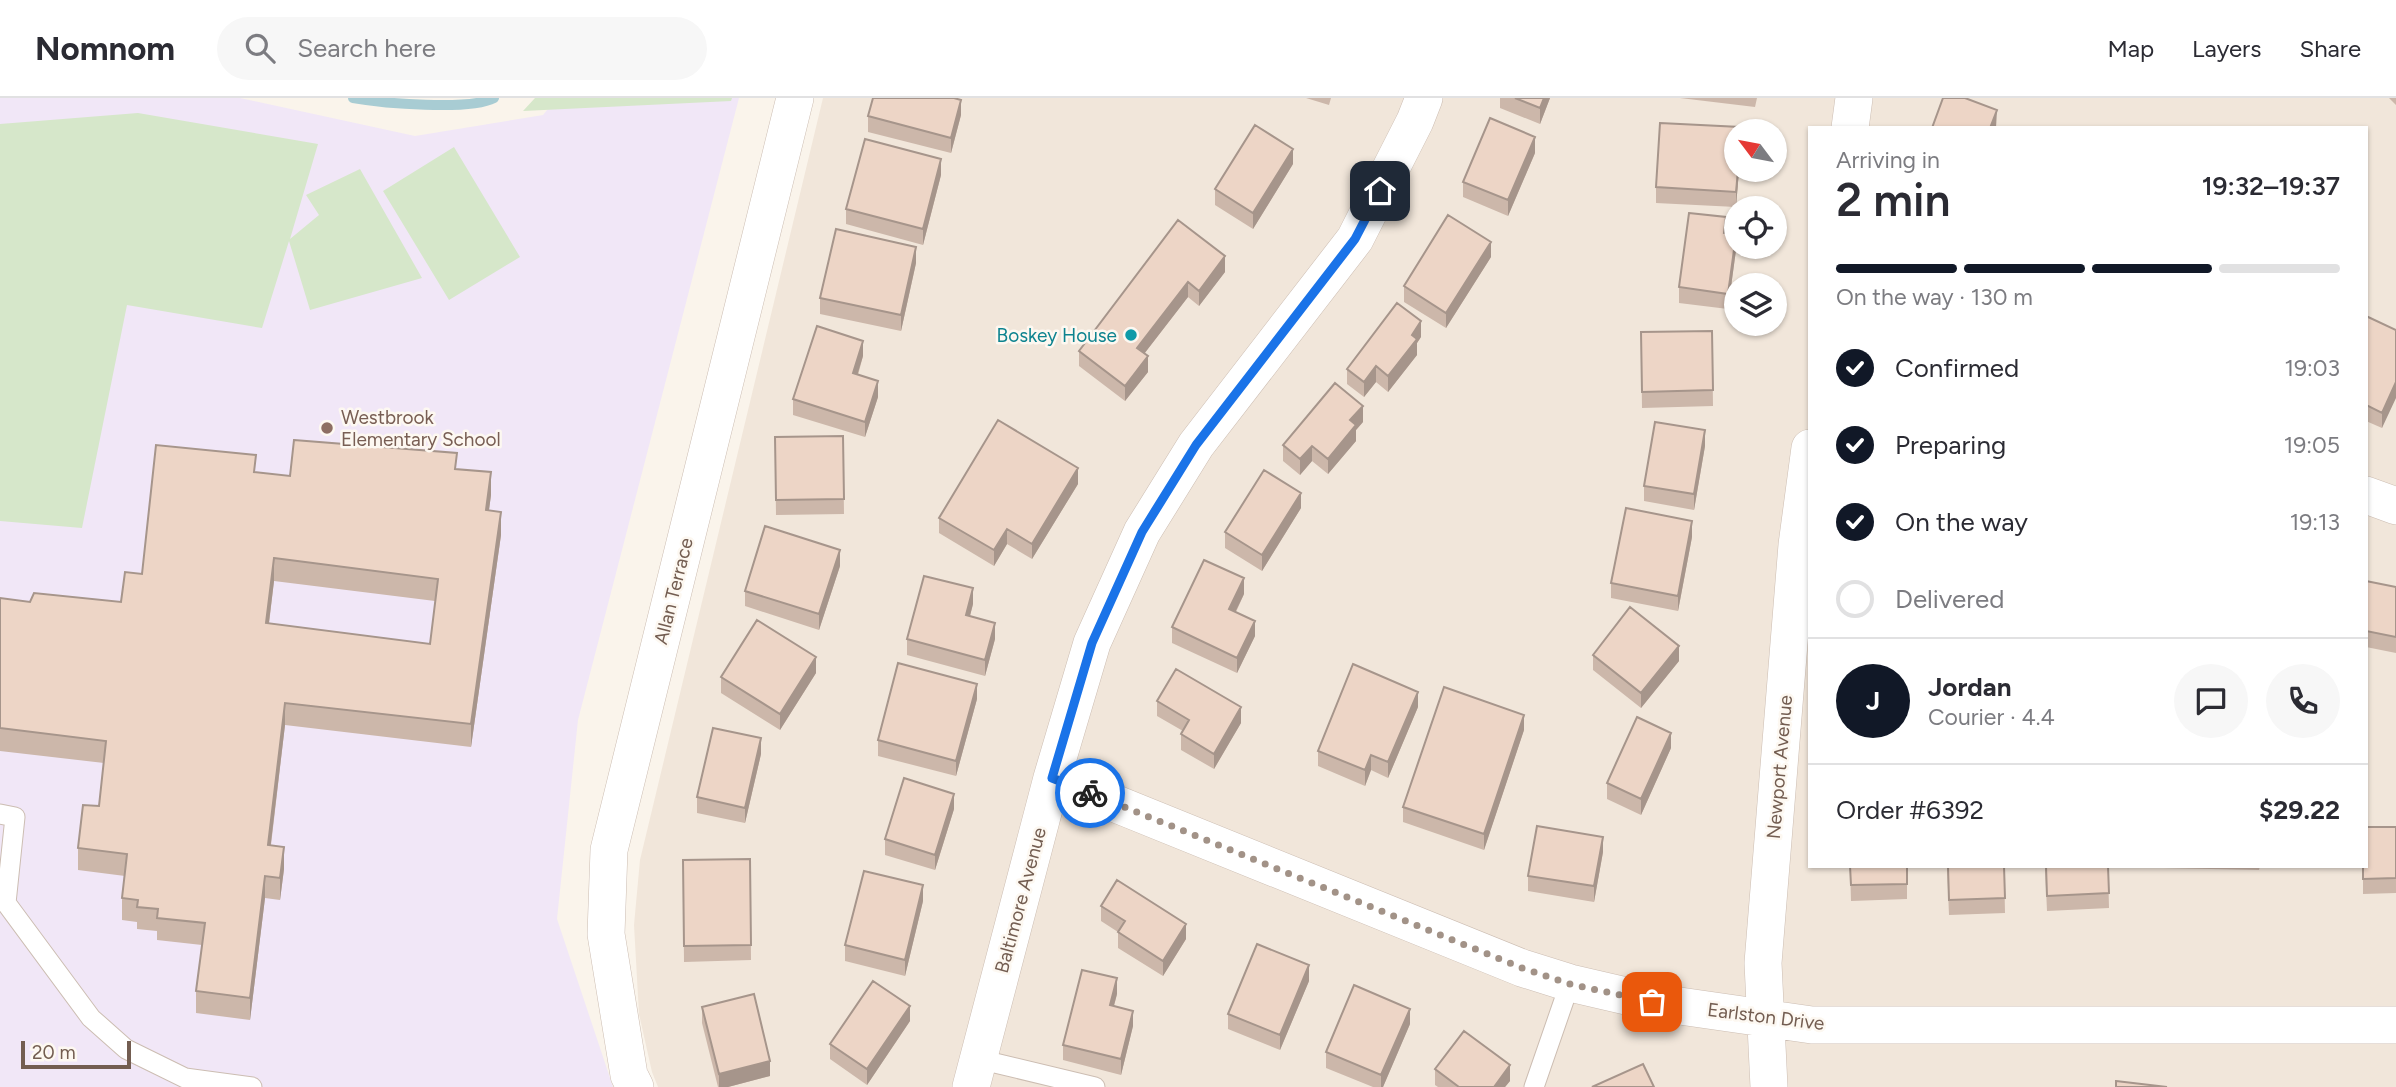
<!DOCTYPE html>
<html lang="en">
<head>
<meta charset="utf-8">
<style>
	:root { --surface:#fff; --page:#f7f7f7; --text:#2b2b33; --muted:#7c7c81; --line:#e1e1e2; --accent:#111827 }
	body { margin:0; font-family:Figtree,sans-serif; background:var(--page); color:var(--text); height:100vh; display:flex; flex-direction:column; font-size:26px; white-space:nowrap }
	* { box-sizing:border-box; margin:0 }
	p { font-size:23px; color:var(--muted) }
	.icon { flex:none; width:38px; height:38px; fill:none; stroke:currentColor; stroke-width:2; stroke-linecap:round; stroke-linejoin:round }
	.map { position:relative; flex:1; overflow:hidden }
	.drawer { position:absolute; left:1808px; top:28px; width:560px; height:742px; display:flex; flex-direction:column; background:var(--surface); border-radius:0px; box-shadow:0 2px 5px #0004 }
	.drawer>* { flex:none }
	.needle { width:46px; rotate:302deg }
	.tools { position:absolute; left:1724px; top:21px; display:grid; gap:14px }
	.tools a { display:grid; place-items:center; width:63px; height:63px; border-radius:50%; background:var(--surface); box-shadow:0 2px 5px #0004; font-size:35px }
	.scale { position:absolute; left:21px; bottom:18px; width:110px; box-sizing:border-box; padding-left:7px; border:4px solid #735d51; border-top:0; font-size:19px; line-height:24px; white-space:nowrap; color:#735d51; -webkit-text-stroke:5px #fdf8f1; paint-order:stroke }
	.pin { position:absolute; display:grid; place-items:center; width:60px; height:60px; color:#fff; margin:-30px; border-radius:14px; box-shadow:0 4px 10px #0006 }
	.courier { position:absolute; display:grid; place-items:center; width:70px; height:70px; margin:-35px; border:5px solid #1a73e8; border-radius:50%; background:#fff; color:#222; box-shadow:0 2px 9px #0007 }
	.overview em { font-style:normal; font-weight:600 }
	.overview div { display:flex; flex-direction:column-reverse }
	.overview { display:flex; align-items:center; justify-content:space-between; height:119px; padding:0 28px }
	h1 { font-size:46px; font-weight:600; line-height:52px }
	.bar { display:grid; grid-template-columns:repeat(4,1fr); gap:10px 7px; align-content:center; height:84px; padding:0 28px }
	.bar i { height:9px; border-radius:5px; background:var(--line) }
	.bar .active { background:var(--accent) }
	.bar p { grid-column:span 4 }
	.line { display:flex; align-items:center; gap:18px; padding:0 28px; border-top:2px solid var(--line) }
	.line div { flex:1 }
	.round { display:grid; place-items:center; flex:none; width:74px; height:74px; border-radius:37px; background:var(--page) }
	ol { padding:0 28px; list-style:none }
	li { display:flex; align-items:center; gap:21px; height:77px }
	li p { margin-inline-start:auto }
	li .icon { padding:7px; border-radius:50%; background:var(--accent); color:#fff; stroke-width:4 }
	li:last-child { color:var(--muted) }
	li i { width:38px; height:38px; border:4px solid var(--line); border-radius:50% }
	header { display:flex; align-items:center; gap:42px; box-sizing:border-box; height:98px; padding:0 35px; background:var(--surface); border-bottom:2px solid var(--line) }
	header strong { font-size:33px }
	nav { display:flex; gap:38px; margin-inline-start:auto; font-size:24px }
	.search { width:490px; height:63px; background:var(--page); display:flex; align-items:center; gap:18px; box-sizing:border-box; padding:0 24px; border-radius:38px; color:var(--muted); font-size:26px }
	.map>svg:first-child { display:block }
</style>
</head>
<body>
<header>
<strong>Nomnom</strong>
<div class="search"><svg class="icon" aria-label="search" viewBox="0 0 24 24"><circle cx="10" cy="10" r="6"/><path d="M15 15l6 6"/></svg>Search here</div>
<nav><a>Map</a><a>Layers</a><a>Share</a></nav>
</header>
<div class="map">
<svg width="2396" height="989" viewBox="0 0 2396 989">
	<rect width="100%" height="100%" fill="#faf4eb"/>
	<path fill="#f1e6da" fill-rule="evenodd" d="M823 0H2396V989H658L652 974 639 916 634 827 640 762ZM1810 30H2366V768H1810ZM1736 33H1774V72H1736ZM1736 110H1774V149H1736ZM1736 187H1774V226H1736Z"/>
	<path fill="#f1e7f7" d="M0 0H240L415 38 543 17 557 0H739L578 622 557 821 613 989H0Z"/>
	<path fill="#d6e7ca" d="M535 0H732L731 3 523 13Z
		M138 15 318 46 290 141 319 117 306 97 360 71 422 180 310 212 289 143 262 230 127 207 82 430 0 423V26Z
		M454 49 520 159 449 202 383 93Z"/>
	<g fill="none" stroke-linecap="round" stroke-linejoin="round">
		<path stroke="#a8ccd3" stroke-width="10" d="M353 0C382 5 469 13 494 0"/>
		<defs>
			<path id="service" d="M0 716 15 719 6 805 91 920 126 951 185 980 252 989
				M978 961 1095 989
				M1534 989 1570 885"/>
			<path id="minor" d="M1850 30 1854 0
				M2366 397 2396 408
				M1052 680 1522 870 1570 885 1652 904 1812 927H2396
				M635 989 629 977 606 836 609 752 795 0
				M971 989 1052 680 1092 545 1142 434 1196 347 1355 141 1415 23 1424 0
				M1769 989 1763 865 1797 447 1810 350"/>
		</defs>
		<use href="#service" stroke="#ccbdb2" stroke-width="21"/>
		<use href="#minor" stroke="#ccbdb2" stroke-width="38"/>
		<use href="#service" stroke="#fff" stroke-width="19"/>
		<use href="#minor" stroke="#fff" stroke-width="37"/>
	</g>
	<path fill="#ccb7aa" fill-rule="evenodd" d="M1306 0H1331L1329 7Z
		M1500 0H1550L1540 26 1500 10Z
		M1680 0H1757L1755 9Z
		M2389 0H2396V7Z
		M961 17 951 55 868 34V18Z
		M1535 55 1508 118 1463 99V84Z
		M1293 66 1253 131 1215 107V91Z
		M1739 72 1736 109 1656 105V89Z
		M941 77 923 147 846 126V111Z
		M1178 122 1225 174 1199 208 1188 199 1144 256 1148 274 1125 303 1079 268V253Z
		M1725 135 1736 152 1728 211 1679 205V189Z
		M1491 159 1446 230 1404 204V188Z
		M916 165 901 233 820 216V200Z
		M2366 218 2396 232 2382 330 2366 323Z
		M1712 233 1713 308 1642 310 1641 234Z
		M1421 239 1417 245V257L1388 294 1376 284 1364 299 1347 286V271Z
		M863 258 858 277 878 299 865 339 793 317V301Z
		M1363 324 1356 332V343L1328 376 1312 363 1300 377 1283 363V347Z
		M843 338 844 416 776 417 775 339Z
		M1705 348 1694 412 1644 403V388Z
		M457 371 491 397 489 412 501 437 471 649 285 627 271 747 284 771 280 802 265 800 250 922 196 915V893L202 847 157 842V833L137 831V824L122 822V800L125 778 78 772V750L99 708 104 665 0 653V500L30 504H121L142 476 290 378ZM274 483 435 503 430 546 269 526Z
		M1078 386 1032 461 1007 446 994 468 939 435V420Z
		M1301 410 1262 473 1225 450V434Z
		M1692 439 1678 513 1611 500V485Z
		M840 468 819 532 745 508V493Z
		M2366 483 2396 489V555L2366 549Z
		M1244 496 1236 514 1255 538 1237 575 1172 545V529Z
		M973 506 970 518 995 541 985 578 907 557V541Z
		M1593 557 1679 563 1641 610 1593 572Z
		M816 575 780 632 721 595V579Z
		M977 601 956 678 878 658V642Z
		M1157 603 1241 625 1214 671 1181 652V636L1183 633 1157 618Z
		M1418 609 1388 680 1371 672 1365 688 1318 668V653Z
		M1524 632 1484 752 1403 724V709Z
		M1671 650 1641 717 1607 701V685Z
		M761 656 745 725 697 715V699Z
		M954 711 935 772 885 757V741Z
		M2396 729V795L2363 796V768Z
		M1603 754 1594 804 1528 793V778Z
		M750 761 751 862 684 864 683 762Z
		M1850 768H1907V801L1851 803Z
		M1947 768H2004L2005 815 1949 817Z
		M2045 768H2108L2109 810 2047 813Z
		M2163 768H2260L2259 772 2163 770Z
		M923 803 905 878 845 863V847Z
		M1101 808 1186 841 1163 878 1118 850V834L1101 823Z
		M1309 883 1280 952 1228 931V916Z
		M1117 896 1114 908 1133 928 1121 977 1063 962V947Z
		M702 909 770 978 728 989H718L702 925Z
		M910 923 867 987 830 961V946Z
		M1410 926 1383 989H1373L1326 970V954Z
		M1435 971 1510 983 1505 989H1438L1435 987Z"/>
	<path fill="#a6958b" d="M1544 0H1550L1540 26V10Z
		M961 2V17L951 55V40Z
		M1997 12 1996 30H1990Z
		M1535 39V55L1508 118V102Z
		M1293 51V66L1253 131V115Z
		M941 61V77L923 147V131Z
		M1738 72H1739L1736 109V94Z
		M1736 137V152L1728 211V196Z
		M1491 144V159L1446 230V215Z
		M916 149V165L901 233V217Z
		M1225 158V174L1199 208V193Z
		M1188 184V199L1137 265V250Z
		M1421 223V239L1417 245V257L1388 294V278L1412 237Z
		M863 243V258L853 291V275Z
		M1148 258V274L1125 303V288Z
		M1376 268V284L1364 299V284Z
		M878 283V299L865 339V324Z
		M2396 284V300L2382 330V315Z
		M1363 308V324L1356 332V343L1328 376V361L1350 322Z
		M1705 332V348L1694 412V396Z
		M1312 348V363L1300 377V361Z
		M1078 370V386L1032 461V446Z
		M491 374V397L486 434V412Z
		M1301 395V410L1262 473V457Z
		M501 414V437L471 649V626Z
		M1692 423V439L1678 513V498Z
		M1007 431V446L994 468V452Z
		M840 452V468L819 532V516Z
		M274 460V483L266 548V525Z
		M1244 480V496L1229 527V511Z
		M973 490V506L966 533V517Z
		M1255 523V538L1237 575V560Z
		M995 525V541L985 578V562Z
		M1679 548V563L1641 610V595Z
		M816 559V575L780 632V616Z
		M977 586V601L956 678V663Z
		M1418 594V609L1388 680V664Z
		M285 605V627L268 769V747Z
		M1241 609V625L1214 671V656Z
		M1524 617V632L1484 752V736Z
		M1671 635V650L1641 717V701Z
		M761 640V656L745 725V710Z
		M1371 657V672L1365 688V672Z
		M954 696V711L935 772V757Z
		M1603 739V754L1594 804V788Z
		M284 749V771L280 802V780Z
		M265 778V800L250 922V900Z
		M923 787V803L905 878V862Z
		M1186 826V841L1163 878V863Z
		M1309 867V883L1280 952V937Z
		M1117 880V896L1110 922V907Z
		M910 908V923L867 987V971Z
		M1410 911V926L1383 989H1381V977Z
		M1133 913V928L1121 977V961Z
		M770 963V978L728 989H719V976Z
		M1510 967V983L1505 989H1494Z"/>
	<path fill="#edd5c6" stroke="#a6958b" stroke-width="2" fill-rule="evenodd" d="M873 0H954L961 2 951 40 868 18Z
		M1515 0H1544L1540 10Z
		M1943 0H1965L1997 12 1990 30H1932Z
		M1490 20 1535 39 1508 102 1463 84Z
		M1660 25 1740 29V33H1736V72H1738L1736 94 1656 89Z
		M1255 27 1293 51 1253 115 1215 91Z
		M865 41 941 61 923 131 846 111Z
		M1689 115 1726 119 1724 135 1736 137 1728 196 1679 189Z
		M1448 117 1491 144 1446 215 1404 188Z
		M1178 122 1225 158 1199 193 1188 184 1137 250 1148 258 1125 288 1079 253Z
		M836 131 916 149 901 217 820 200Z
		M1397 205 1421 223 1412 237 1417 241 1388 278 1376 268 1364 284 1347 271Z
		M2366 218 2396 232V284L2382 315 2366 307Z
		M817 228 863 243 853 275 878 283 865 324 793 301Z
		M1712 233 1713 292 1642 294 1641 234Z
		M1335 285 1363 308 1350 322 1356 327 1328 361 1312 348 1300 361 1283 347Z
		M998 322 1078 370 1032 446 1007 431 994 452 939 420Z
		M1655 324 1705 332 1694 396 1644 388Z
		M843 338 844 401 776 402 775 339Z
		M294 342 457 355 455 371 491 374 486 412 501 414 471 626 285 605 268 747 284 749 280 780 265 778 250 900 196 893 205 825 157 820 158 811 137 809 138 802 122 800 127 756 78 750 83 707 99 708 106 643 0 630V500L30 504 34 495 121 504 125 474 142 476 156 347 256 357 254 374 290 378ZM274 460 438 481 430 546 266 525Z
		M1264 372 1301 395 1262 457 1225 434Z
		M1626 410 1692 423 1678 498 1611 485Z
		M765 428 840 452 819 516 745 493Z
		M1204 462 1244 480 1229 511 1255 523 1237 560 1172 529Z
		M924 478 973 490 966 517 995 525 985 562 907 541Z
		M2366 483 2396 489V539L2366 533Z
		M1630 509 1679 548 1641 595 1593 557Z
		M757 522 816 559 780 616 721 579Z
		M898 565 977 586 956 663 878 642Z
		M1353 566 1418 594 1388 664 1371 657 1365 672 1318 653Z
		M1176 571 1241 609 1214 656 1181 636 1189 622 1157 603Z
		M1444 589 1524 617 1484 736 1403 709Z
		M1637 619 1671 635 1641 701 1607 685Z
		M713 630 761 640 745 710 697 699Z
		M904 680 954 696 935 757 885 741Z
		M1537 728 1603 739 1594 788 1528 778Z
		M2366 729H2396V780L2363 781V768H2366Z
		M750 761 751 847 684 848 683 762Z
		M1850 768H1907V786L1851 787Z
		M1948 768H2004L2005 800 1949 802Z
		M2046 768H2108L2109 795 2047 798Z
		M864 773 923 787 905 862 845 847Z
		M1117 782 1186 826 1163 863 1118 834 1125 823 1101 808Z
		M1257 846 1309 867 1280 937 1228 916Z
		M1082 872 1117 880 1110 907 1133 913 1121 961 1063 947Z
		M873 883 910 908 867 971 830 946Z
		M1354 887 1410 911 1381 977 1326 954Z
		M754 896 770 963 719 976 702 909Z
		M1464 933 1510 967 1494 989H1459L1435 971Z
		M1643 966 1654 989H1592Z
		M2116 983 2167 989H2116Z"/>
	<g fill="none" stroke-linecap="round" stroke-linejoin="round">
		<path stroke="#a29287" stroke-width="7" stroke-dasharray="0 12.6" d="M1090 695 1522 870 1570 886 1652 904"/>
		<path stroke="#1a73e8" stroke-width="9" d="M1090 695 1052 680 1092 545 1142 434 1196 347 1355 141 1380 93"/>
	</g>
	<circle fill="#0f9aa8" stroke="#fdf8f1" stroke-width="2.5" cx="1131" cy="237" r="7"/>
	<circle fill="#8d6e63" stroke="#fdf8f1" stroke-width="2.5" cx="327" cy="330" r="7"/>
	<g text-anchor="middle" stroke-width="5" stroke-linejoin="round" paint-order="stroke">
		<g font-size="19" fill="#0d838f" stroke="#fdf8f1" text-anchor="end">
			<text x="1117" y="244">Boskey House</text>
		</g>
		<g font-size="19" fill="#785e54" stroke="#fdf8f1" text-anchor="start">
			<text x="341" y="326">Westbrook<tspan x="341" dy="22">Elementary School</tspan></text>
		</g>
		<g font-size="19" fill="#735d51" stroke="#fdf8f1">
			<text transform="translate(673 493) rotate(-76)" y="7">Allan Terrace</text>
			<text transform="translate(1779 669) rotate(-85)" y="7">Newport Avenue</text>
			<text transform="translate(1020 802) rotate(-75)" y="7">Baltimore Avenue</text>
			<text transform="translate(1766 918) rotate(7)" y="7">Earlston Drive</text>
		</g>
	</g>
</svg>
<div class="tools">
<a><svg class="needle" viewBox="-14 -14 28 28"><path d="M0-13l5 13h-10z" fill="#e53935"/><path d="M0 13l5-13h-10z" fill="#7c7c81"/></svg></a>
<a><svg class="icon" aria-label="locate" viewBox="0 0 24 24"><circle cx="12" cy="12" r="6"/><path d="M12 2v4M12 18v4M2 12h4M18 12h4"/></svg></a>
<a><svg class="icon" aria-label="layers" viewBox="0 0 24 24"><path d="M12 4l9 5-9 5-9-5zM3 14l9 5 9-5"/></svg></a>
</div>
<div class="scale">20 m</div>
<div class="pin" style="left:1652px;top:904px;background:#ea580c"><svg class="icon" aria-label="bag" viewBox="0 0 24 24"><path d="M5 8h14l-1 12H6zM9 8a3 3 0 0 1 6 0"/></svg></div>
<div class="pin" style="left:1380px;top:93px;background:#1f2937"><svg class="icon" aria-label="home" viewBox="0 0 24 24"><path d="M3 11l9-7 9 7M6 9v11h12V9"/></svg></div>
<div class="courier" style="left:1090px;top:695px"><svg class="icon" aria-label="bike" viewBox="0 0 24 24"><circle cx="6" cy="16" r="4"/><circle cx="18" cy="16" r="4"/><path d="M6 16l4-8h5l3 8M10 8l3 8H6M13 5h3"/></svg></div>
<section class="drawer">
<div class="overview"><div><h1>2 min</h1><p>Arriving in</p></div><em>19:32–19:37</em></div>
<div class="bar"><i class="active"></i><i class="active"></i><i class="active"></i><i></i><p>On the way · 130 m</p></div>
<ol>
<li><svg class="icon" aria-label="check" viewBox="0 0 24 24"><path d="M5 12l5 5 9-10"/></svg>Confirmed<p>19:03</p></li>
<li><svg class="icon" aria-label="check" viewBox="0 0 24 24"><path d="M5 12l5 5 9-10"/></svg>Preparing<p>19:05</p></li>
<li><svg class="icon" aria-label="check" viewBox="0 0 24 24"><path d="M5 12l5 5 9-10"/></svg>On the way<p>19:13</p></li>
<li><i></i>Delivered</li>
</ol>
<div class="line" style="height:126px"><b class="round" style="background:var(--accent);color:#fff">J</b><div><b>Jordan</b><p>Courier · 4.4</p></div><a class="round"><svg class="icon" aria-label="chat" viewBox="0 0 24 24"><path d="M4 5h16v11H9l-5 4z"/></svg></a><a class="round"><svg class="icon" aria-label="phone" viewBox="0 0 24 24"><path d="M5 4h4l2 5-3 2q2 4 5 5l2-3 5 2v4C11 20 4 13 5 4z"/></svg></a></div>
<div class="line" style="height:91px"><div>Order #6392</div><b>$29.22</b></div>
</section>
</div>
</body>
</html>
